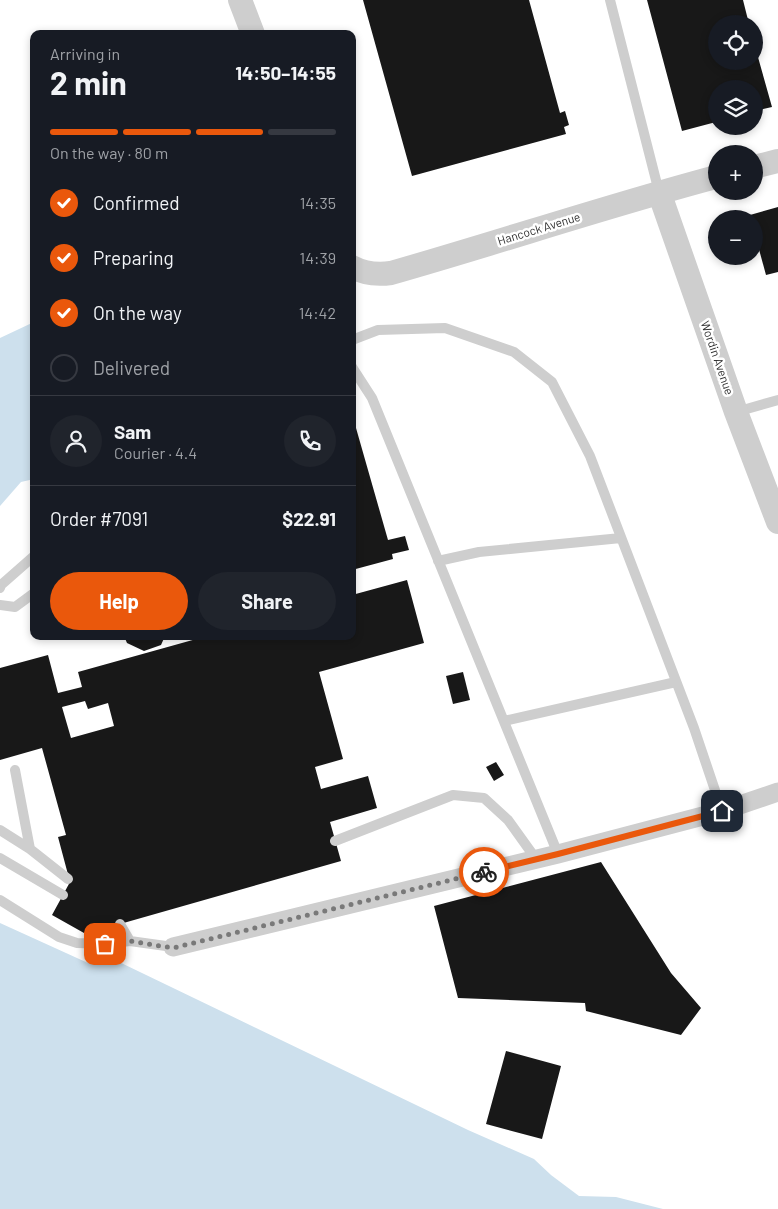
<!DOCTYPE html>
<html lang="en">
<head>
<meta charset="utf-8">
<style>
	:root { --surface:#171b24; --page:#20242c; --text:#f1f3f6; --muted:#9ea1a6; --line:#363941; --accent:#ea580c }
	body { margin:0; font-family:Barlow,sans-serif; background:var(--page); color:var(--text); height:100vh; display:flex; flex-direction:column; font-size:19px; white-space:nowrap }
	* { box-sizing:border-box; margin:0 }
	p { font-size:16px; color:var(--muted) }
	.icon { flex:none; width:28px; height:28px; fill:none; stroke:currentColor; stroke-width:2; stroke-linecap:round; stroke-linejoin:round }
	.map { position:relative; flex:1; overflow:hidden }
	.sheet { position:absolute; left:30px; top:30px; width:326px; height:610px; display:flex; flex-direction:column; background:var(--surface); border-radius:10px; box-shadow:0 2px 8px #0003 }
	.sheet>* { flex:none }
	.buttons { position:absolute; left:708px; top:15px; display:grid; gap:10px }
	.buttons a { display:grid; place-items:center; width:55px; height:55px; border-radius:50%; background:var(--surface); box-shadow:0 2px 8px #0003; font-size:25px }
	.pin { position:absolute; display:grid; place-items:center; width:42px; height:42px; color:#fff; margin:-21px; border-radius:10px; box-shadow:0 2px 8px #0006 }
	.courier { position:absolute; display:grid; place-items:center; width:50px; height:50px; margin:-25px; border:4px solid #ea580c; border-radius:50%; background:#fff; color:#222; box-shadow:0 1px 6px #0007 }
	.head em { font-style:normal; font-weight:700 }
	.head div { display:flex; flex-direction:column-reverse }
	.head { display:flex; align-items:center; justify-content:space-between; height:85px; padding:0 20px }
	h1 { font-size:32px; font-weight:700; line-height:38px }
	.bar { display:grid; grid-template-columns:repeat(4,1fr); gap:8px 5px; align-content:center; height:60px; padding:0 20px }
	.bar i { height:6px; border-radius:4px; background:var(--line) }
	.bar .selected { background:var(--accent) }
	.bar p { grid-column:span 4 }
	.line { display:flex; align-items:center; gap:12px; padding:0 20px; border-top:1px solid var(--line) }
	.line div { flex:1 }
	.round { display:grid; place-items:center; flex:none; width:52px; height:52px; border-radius:26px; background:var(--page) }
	ol { padding:0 20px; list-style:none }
	li { display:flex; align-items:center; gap:15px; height:55px }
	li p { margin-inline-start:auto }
	li .icon { padding:5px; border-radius:50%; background:var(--accent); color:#fff; stroke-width:4 }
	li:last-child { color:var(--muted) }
	li i { width:28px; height:28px; border:2px solid var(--line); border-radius:50% }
	.button { display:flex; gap:10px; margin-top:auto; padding:10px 20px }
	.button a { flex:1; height:58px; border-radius:30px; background:var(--accent); color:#fff; font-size:20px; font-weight:700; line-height:58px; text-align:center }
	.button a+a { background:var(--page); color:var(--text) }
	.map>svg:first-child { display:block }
</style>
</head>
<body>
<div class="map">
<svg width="778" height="1209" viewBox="0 0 778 1209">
	<rect width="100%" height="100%" fill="#fff"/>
	<path fill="#cde0ed" d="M34 322V479L21 482 0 506V338Z
		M0 923 88 963 115 960 468 1130 534 1159 551 1175 579 1196 616 1197 663 1209H0Z"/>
	<path fill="#181818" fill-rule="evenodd" d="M363 0H529L560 113 565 111 569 125 564 127 566 134 412 176Z
		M647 0H743L749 24H716V61H754V43L772 107 754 111V89H716V122L682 131Z
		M778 207V272L766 275 754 231V219H751L750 215Z
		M352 414 388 540 405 536 409 550 392 554 393 559 352 570Z
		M407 580 424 643 319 672 343 759 315 767 321 789 368 776 377 808 330 822 341 861 120 924 84 933 52 915 70 882 58 837 66 835 42 748 0 760V668L48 655 58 693 82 687 78 672 207 636H352V595ZM85 701 88 709 108 703 114 726 71 738 62 707Z
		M124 636H165L161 645 144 651 127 643Z
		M463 672 470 700 453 704 446 676Z
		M496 762 504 775 494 781 486 767Z
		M601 862 671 973 701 1008 681 1035 586 1011 585 1003 458 998 434 906Z
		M506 1051 561 1066 542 1139 486 1124Z"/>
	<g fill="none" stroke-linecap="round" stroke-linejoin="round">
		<path stroke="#cecece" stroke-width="10" d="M610 0 659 192
			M352 340 378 330 445 328 514 352 552 382 590 456 694 728 722 811
			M352 367 372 398 558 854
			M736 412 778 400
			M438 561 479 552 621 538
			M0 588 1 585 34 556
			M0 605 15 607 34 593
			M504 721 676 682
			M15 770 30 849
			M0 830 30 849 68 879
			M335 841 453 795 484 798 508 820 536 859
			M0 858 63 895
			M0 900 59 937 77 943 105 944 130 941 173 947
			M120 924 130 941"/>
		<path stroke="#cecece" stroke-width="19" d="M173 947 558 854 722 811 778 792"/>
		<path stroke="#cecece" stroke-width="24" d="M240 0 253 34
			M754 167 778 161
			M659 192 736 412 778 522
			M352 267C365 274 377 275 391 273 500 242 607 206 716 177"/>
	</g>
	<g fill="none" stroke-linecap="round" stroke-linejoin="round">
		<path stroke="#797979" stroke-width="5" stroke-dasharray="0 9" d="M105 944 130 941 173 948 484 872"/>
		<path stroke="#ea580c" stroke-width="6" d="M484 872 558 854 722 811"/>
	</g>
	<g text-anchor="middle" stroke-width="5" stroke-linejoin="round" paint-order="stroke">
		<g font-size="12" fill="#313131" stroke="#fff">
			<text transform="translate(539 229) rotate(-17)" y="4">Hancock Avenue</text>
			<text transform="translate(717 358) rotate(71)" y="4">Wordin Avenue</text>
		</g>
	</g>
</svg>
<div class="buttons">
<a><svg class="icon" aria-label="locate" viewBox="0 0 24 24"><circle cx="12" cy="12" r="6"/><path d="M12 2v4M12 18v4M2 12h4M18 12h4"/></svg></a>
<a><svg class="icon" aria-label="layers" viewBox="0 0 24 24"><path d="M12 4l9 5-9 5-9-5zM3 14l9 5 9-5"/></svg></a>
<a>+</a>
<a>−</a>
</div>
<div class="pin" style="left:105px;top:944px;background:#ea580c"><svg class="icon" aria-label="bag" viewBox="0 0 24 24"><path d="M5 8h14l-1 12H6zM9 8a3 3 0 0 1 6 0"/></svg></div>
<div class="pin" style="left:722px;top:811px;background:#1f2937"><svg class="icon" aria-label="home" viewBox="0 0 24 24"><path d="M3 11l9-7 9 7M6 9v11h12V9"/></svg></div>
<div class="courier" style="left:484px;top:872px"><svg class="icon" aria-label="bike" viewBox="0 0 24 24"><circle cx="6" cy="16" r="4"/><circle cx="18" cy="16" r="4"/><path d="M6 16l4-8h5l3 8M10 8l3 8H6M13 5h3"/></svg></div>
<section class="sheet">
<div class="head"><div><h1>2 min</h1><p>Arriving in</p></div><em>14:50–14:55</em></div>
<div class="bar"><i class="selected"></i><i class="selected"></i><i class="selected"></i><i></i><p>On the way · 80 m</p></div>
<ol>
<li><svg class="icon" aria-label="check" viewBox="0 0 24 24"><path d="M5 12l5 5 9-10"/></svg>Confirmed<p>14:35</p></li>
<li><svg class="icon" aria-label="check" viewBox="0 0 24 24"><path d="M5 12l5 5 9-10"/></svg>Preparing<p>14:39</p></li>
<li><svg class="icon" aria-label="check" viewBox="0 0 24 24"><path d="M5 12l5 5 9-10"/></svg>On the way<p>14:42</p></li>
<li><i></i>Delivered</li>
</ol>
<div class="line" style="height:90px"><a class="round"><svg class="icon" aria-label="person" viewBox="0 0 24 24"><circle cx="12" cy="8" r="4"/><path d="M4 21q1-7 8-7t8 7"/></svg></a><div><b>Sam</b><p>Courier · 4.4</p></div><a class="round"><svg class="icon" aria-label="phone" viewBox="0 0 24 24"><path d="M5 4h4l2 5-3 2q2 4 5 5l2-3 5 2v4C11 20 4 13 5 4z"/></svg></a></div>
<div class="line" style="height:65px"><div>Order #7091</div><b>$22.91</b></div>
<div class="button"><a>Help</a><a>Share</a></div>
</section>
</div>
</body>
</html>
